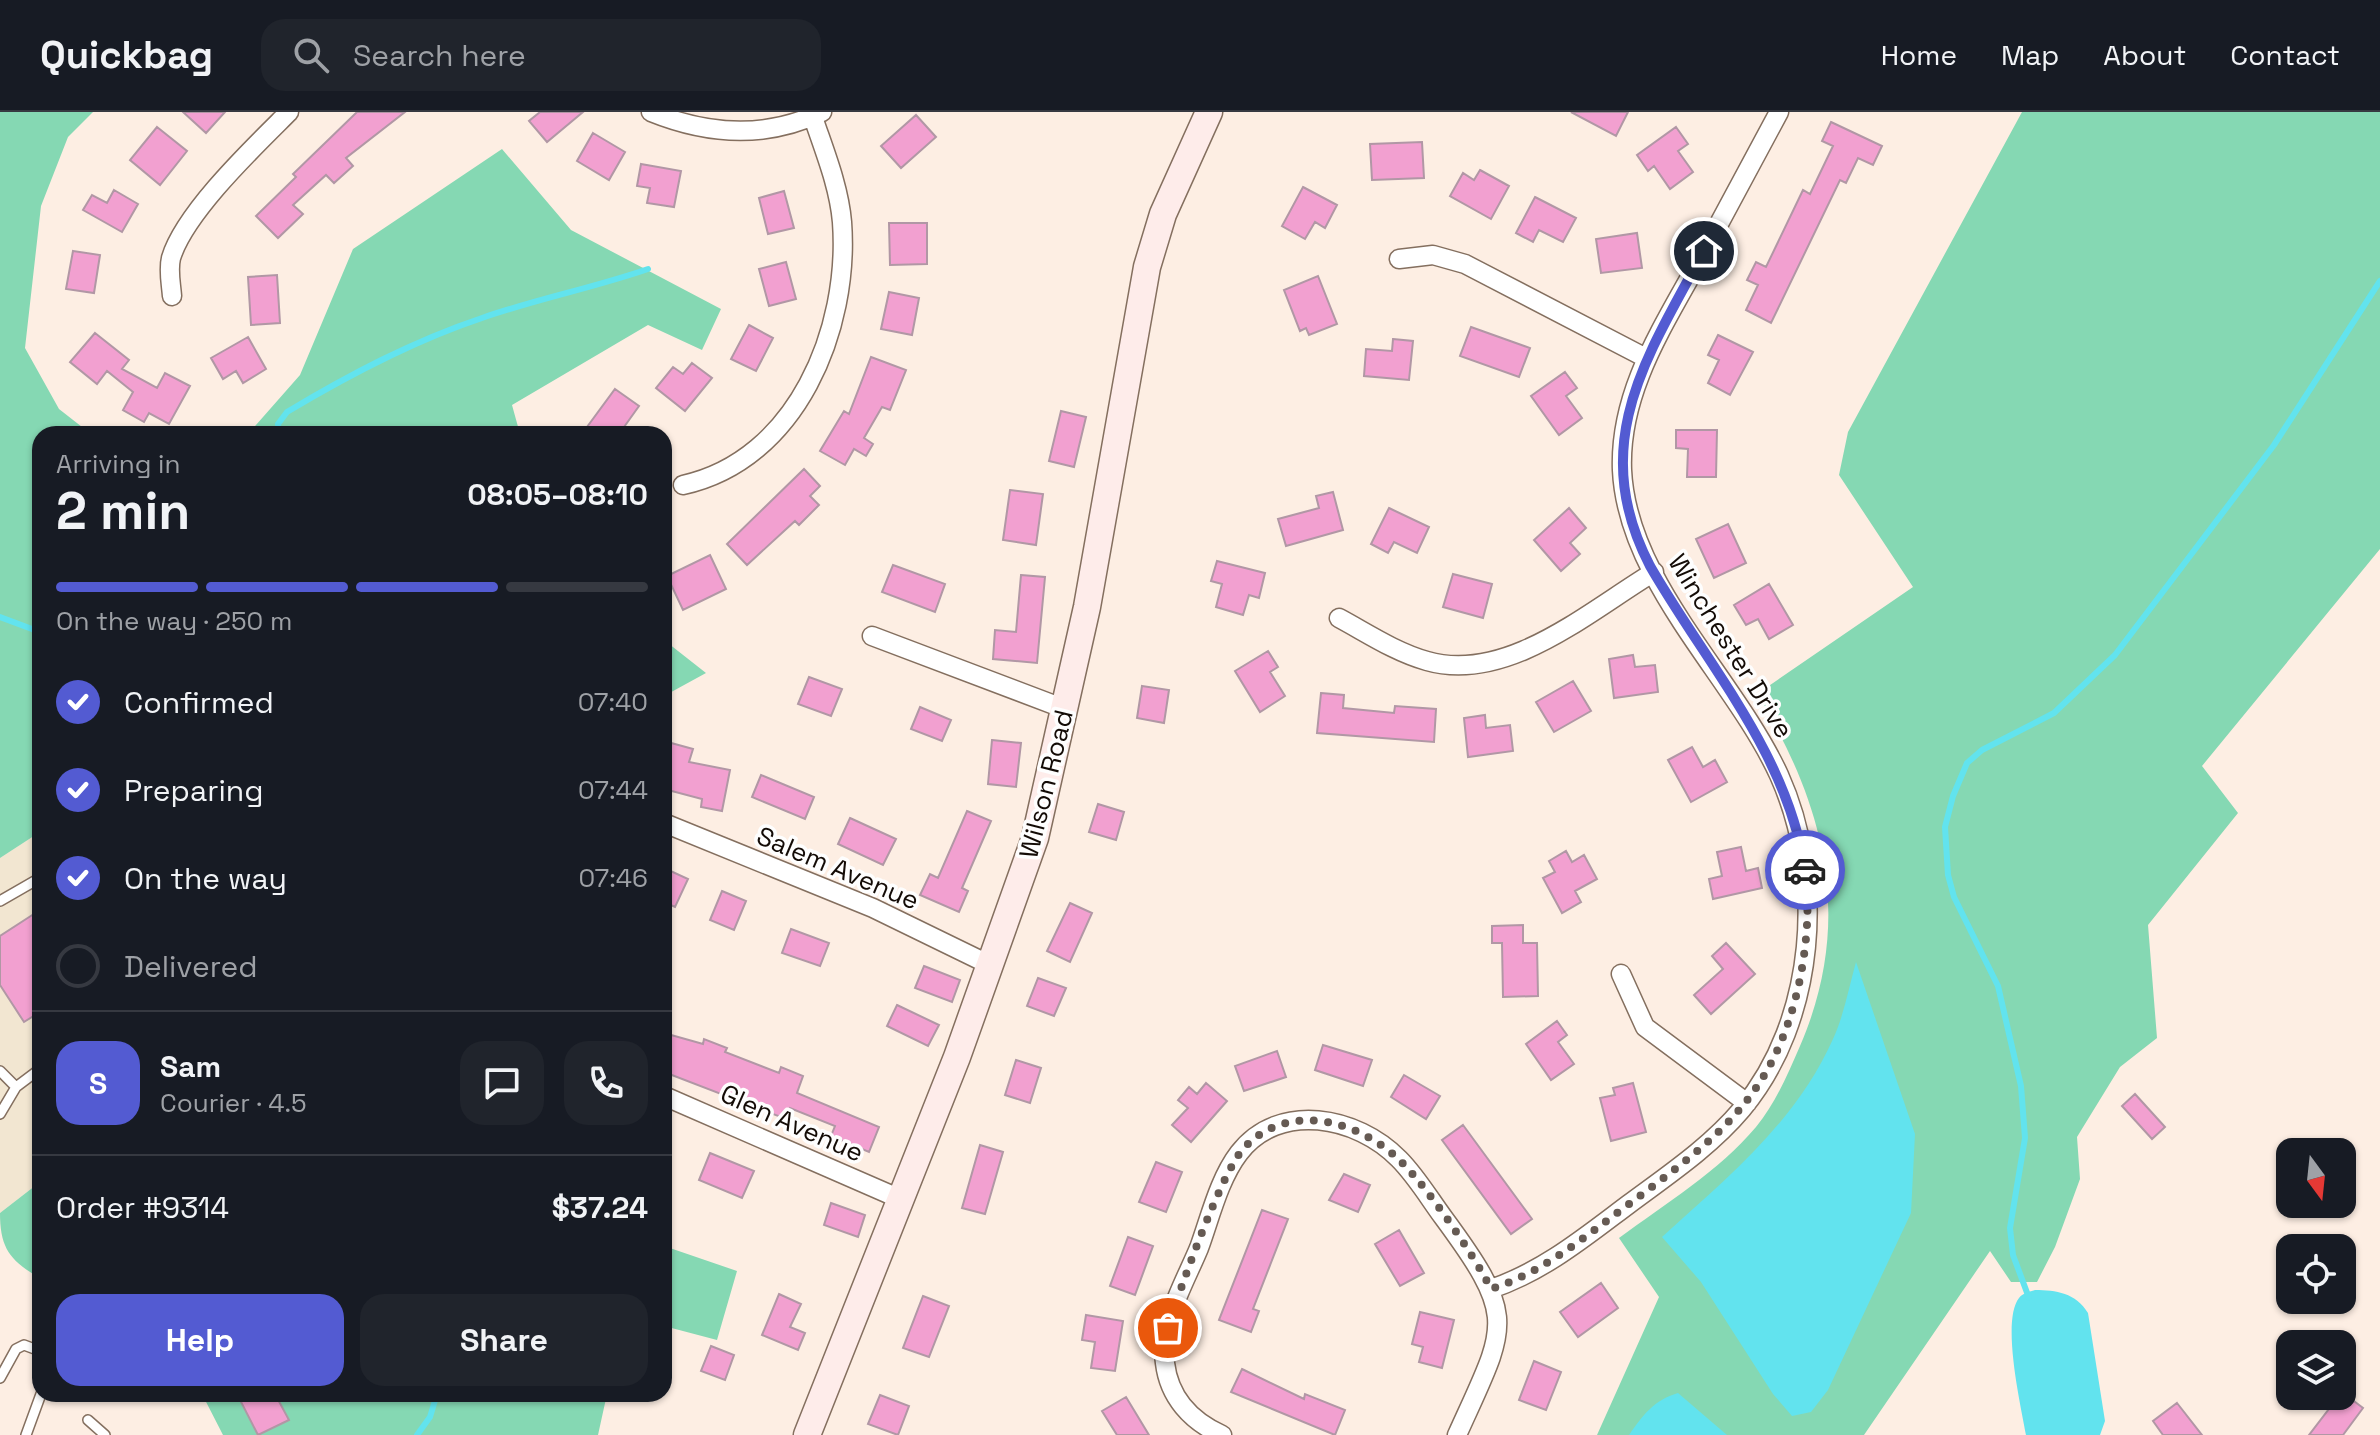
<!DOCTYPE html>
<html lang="en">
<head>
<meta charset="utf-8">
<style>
	:root { --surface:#171b24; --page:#20242c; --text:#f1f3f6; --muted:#9ea1a6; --line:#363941; --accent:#535bd2 }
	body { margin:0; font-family:"Space Grotesk",sans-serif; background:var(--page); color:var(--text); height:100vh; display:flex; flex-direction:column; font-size:30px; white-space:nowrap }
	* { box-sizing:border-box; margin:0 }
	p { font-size:26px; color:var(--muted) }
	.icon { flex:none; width:44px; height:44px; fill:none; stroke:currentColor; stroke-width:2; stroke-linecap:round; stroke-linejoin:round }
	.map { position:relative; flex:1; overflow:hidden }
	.details { position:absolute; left:32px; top:314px; width:640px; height:976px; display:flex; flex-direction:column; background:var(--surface); border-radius:24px; box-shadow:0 2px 6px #0004 }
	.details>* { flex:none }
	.needle { width:52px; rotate:165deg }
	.tools { position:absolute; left:2276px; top:1026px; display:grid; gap:16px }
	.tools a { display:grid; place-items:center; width:80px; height:80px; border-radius:16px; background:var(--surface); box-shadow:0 2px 6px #0004; font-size:40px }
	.pin { position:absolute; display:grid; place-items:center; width:68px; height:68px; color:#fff; margin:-34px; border:4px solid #fff; border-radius:50%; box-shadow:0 2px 8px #0007 }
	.courier { position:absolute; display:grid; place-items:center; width:80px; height:80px; margin:-40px; border:6px solid #535bd2; border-radius:50%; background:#fff; color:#222; box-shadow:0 2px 10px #0007 }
	.headline em { font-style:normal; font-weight:700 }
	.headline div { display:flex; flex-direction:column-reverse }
	.headline { display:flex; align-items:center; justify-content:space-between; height:136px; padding:0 24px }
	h1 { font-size:52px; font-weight:700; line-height:60px }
	.bar { display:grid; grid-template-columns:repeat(4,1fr); gap:12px 8px; align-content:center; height:96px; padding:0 24px }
	.bar i { height:10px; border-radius:6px; background:var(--line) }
	.bar .selected { background:var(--accent) }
	.bar p { grid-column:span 4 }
	.line { display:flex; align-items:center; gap:20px; padding:0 24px; border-top:2px solid var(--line) }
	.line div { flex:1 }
	.round { display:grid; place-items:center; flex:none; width:84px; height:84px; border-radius:24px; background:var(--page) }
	ol { padding:0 24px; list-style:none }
	li { display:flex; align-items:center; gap:24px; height:88px }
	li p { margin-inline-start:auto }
	li .icon { padding:8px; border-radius:50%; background:var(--accent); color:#fff; stroke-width:4 }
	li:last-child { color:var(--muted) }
	li i { width:44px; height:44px; border:4px solid var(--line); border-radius:50% }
	.button { display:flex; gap:16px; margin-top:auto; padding:16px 24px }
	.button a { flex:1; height:92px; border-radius:24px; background:var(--accent); color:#fff; font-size:32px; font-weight:700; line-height:92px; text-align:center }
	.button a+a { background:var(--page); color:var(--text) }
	header { display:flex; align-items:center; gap:48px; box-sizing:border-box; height:112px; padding:0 40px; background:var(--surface); border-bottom:2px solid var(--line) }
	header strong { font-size:38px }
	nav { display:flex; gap:44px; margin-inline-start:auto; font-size:28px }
	.search { width:560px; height:72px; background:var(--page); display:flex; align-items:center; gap:20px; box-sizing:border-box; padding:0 28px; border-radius:24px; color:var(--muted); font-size:30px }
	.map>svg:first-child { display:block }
</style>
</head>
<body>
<header>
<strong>Quickbag</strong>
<div class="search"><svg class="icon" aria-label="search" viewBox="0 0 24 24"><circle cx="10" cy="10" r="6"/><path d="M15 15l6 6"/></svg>Search here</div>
<nav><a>Home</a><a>Map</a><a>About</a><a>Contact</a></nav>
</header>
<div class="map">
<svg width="2380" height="1323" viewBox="0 0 2380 1323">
	<rect width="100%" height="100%" fill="#fdeee3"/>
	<path fill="#f2e6d1" d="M40 720V1070L0 1101V746Z"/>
	<path fill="#85d8b3" d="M0 0H93L68 25 41 94 25 236 59 297 91 322H40V720L0 746Z
		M2022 0H2380V437L2202 654 2238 701 2148 813 2157 926 2120 955 2077 1025 2080 1067 2055 1135 2037 1170H2011L1990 1139 1864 1323H1597L1659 1185 1619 1126C1665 1092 1719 1059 1756 1015 1775 992 1788 962 1800 934 1854 809 1826 695 1757 582L1913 475 1839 363 1848 320Z
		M502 37 571 118 721 197 702 238 648 213 512 293 520 322H248L300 263 353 137Z
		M664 528 706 561 664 584Z
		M40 1070V1166C10 1149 0 1136 0 1101Z
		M664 1134 737 1159 717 1228 664 1214Z
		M202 1282H607L598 1323H223Z"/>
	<path fill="#62e3ee" d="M1856 850 1915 1022 1911 1101 1828 1278 1811 1300 1792 1304 1773 1282 1701 1170 1662 1125C1728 1065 1796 1010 1833 927 1844 903 1849 875 1856 850Z
		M2035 1178C2056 1178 2076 1181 2088 1201L2105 1309 2100 1323H2026C2021 1294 2001 1209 2019 1186 2023 1181 2029 1180 2035 1178Z
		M1678 1281 1727 1323H1629C1643 1303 1654 1288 1678 1281Z"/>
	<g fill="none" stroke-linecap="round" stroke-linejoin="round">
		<path stroke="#62e3ee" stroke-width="6" d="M279 322 278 312 287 300C349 263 413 229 482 206 536 187 593 176 648 157
			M0 505 40 520
			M2029 1186 2013 1143 2010 1116 2025 1026 2021 974 1998 874 1954 785 1948 763 1945 715 1953 684 1967 651 1982 638 2054 601 2115 543 2274 333 2380 169
			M417 1323 430 1305 437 1282"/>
	</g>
	<path fill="#f2a0d0" stroke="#b197a5" stroke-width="2" d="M183 0H225L206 21Z
		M357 0H405L346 46 353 54 334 71 326 63 293 93 303 102 278 126 256 104 296 65 293 62Z
		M540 0H583L547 30 529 9Z
		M1571 0H1628L1616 24Z
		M916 3 936 25 901 56 881 34Z
		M1831 10 1882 34 1873 53 1858 46 1846 71 1840 68 1771 211 1746 198 1758 173 1747 168 1756 150 1766 155 1803 78 1810 82 1833 34 1822 29Z
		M157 15 187 39 160 73 130 48Z
		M1676 15 1688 32 1678 39 1693 60 1670 77 1654 54 1648 59 1637 43Z
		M593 21 625 40 609 68 577 49Z
		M1422 30 1424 66 1372 68 1370 32Z
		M641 52 681 59 674 95 647 91 650 76 637 74Z
		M1480 58 1509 74 1491 107 1450 84 1463 61 1474 68Z
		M1303 75 1337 93 1325 116 1315 110 1305 127 1282 114Z
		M114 78 138 92 122 120 83 98 92 83 107 91Z
		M784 79 794 116 768 122 759 86Z
		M1535 85 1576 106 1563 130 1539 118 1533 130 1516 121Z
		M889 111H927V152L890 153Z
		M1637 121 1642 156 1601 161 1596 127Z
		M73 139 100 143 94 181 66 177Z
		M786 150 796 187 769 194 759 157Z
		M277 163 280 211 251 213 248 165Z
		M1318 164 1337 212 1309 223 1306 216 1300 219 1284 178Z
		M889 180 919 186 912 223 881 217Z
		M749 213 773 226 756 259 731 247Z
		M1471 215 1530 236 1519 265 1460 244Z
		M95 221 129 248 122 257 157 276 165 261 190 274 169 312 149 301 144 310 123 298 133 280 107 259 97 272 70 250Z
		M1718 223 1753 240 1730 283 1708 271 1719 248 1708 243Z
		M248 225 266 257 243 271 236 259 223 267 211 246Z
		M1393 227 1413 229 1409 268 1364 264 1366 237 1392 239Z
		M871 245 906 258 890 298 882 295 864 326 873 332 866 344 854 337 845 353 820 339 844 299 849 302Z
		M692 251 712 266 685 299 656 276 673 255 683 262Z
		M1565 260 1577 276 1566 284 1582 306 1559 323 1531 284Z
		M615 277 639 294 619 322H597L587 315Z
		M1061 299 1086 305 1074 355 1049 349Z
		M1676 318H1717L1716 365H1687L1688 337 1676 336Z
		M804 357 820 374 810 384 819 393 799 413 795 409 747 453 727 432Z
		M1010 378 1043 382 1036 433 1003 428Z
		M1333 380 1343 418 1286 434 1278 407 1319 396 1316 384Z
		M1389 396 1429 415 1417 441 1394 430 1388 441 1371 432Z
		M1569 396 1586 416 1570 431 1580 442 1561 459 1534 428Z
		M1728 412 1746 451 1714 466 1696 427Z
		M710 443 726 477 683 498 667 464Z
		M1217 449 1265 461 1259 486 1249 483 1243 503 1216 495 1222 472 1211 469Z
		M893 453 945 472 935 500 882 480Z
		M1453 462 1492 472 1483 506 1443 495Z
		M1021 463 1045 465 1037 551 993 547 995 518 1016 520Z
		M1769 472 1793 513 1769 527 1758 507 1746 513 1734 493Z
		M1268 539 1278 555 1270 560 1285 584 1260 600 1235 559Z
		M1633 543 1635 555 1655 553 1658 580 1614 586 1609 547Z
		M809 565 842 577 831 604 798 592Z
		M1573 569 1591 599 1554 620 1536 590Z
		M1142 574 1169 578 1164 611 1137 606Z
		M1321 581 1344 583 1343 596 1394 601 1395 594 1436 597 1434 630 1317 621Z
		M920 595 951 608 942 629 911 617Z
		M1485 603 1486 616 1510 613 1513 639 1468 645 1464 606Z
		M992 628 1021 631 1016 675 988 672Z
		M664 629 693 637 689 650 730 658 722 699 701 695 702 687 664 677Z
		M1692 635 1703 655 1715 648 1727 670 1691 690 1668 648Z
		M761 663 814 685 805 707 752 685Z
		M1098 692 1124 700 1116 728 1089 720Z
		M967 699 991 709 962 776 968 779 959 800 920 783 930 762 938 766Z
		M850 706 896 727 883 753 838 732Z
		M1741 735 1746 759 1758 756 1762 776 1713 787 1709 767 1722 764 1717 740Z
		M1566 739 1572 750 1584 743 1597 767 1575 779 1581 790 1562 801 1543 766 1555 760 1549 749Z
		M664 756 688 767 675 795 664 790Z
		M722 779 746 789 734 818 710 808Z
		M1070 791 1092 801 1070 850 1047 839Z
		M40 798V900L24 910 0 873V824Z
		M1523 813V831H1537L1538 884 1503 885 1502 831H1492V814Z
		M791 817 829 831 820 854 782 841Z
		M1726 831 1755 862 1711 902 1694 883 1723 857 1712 844Z
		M924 854 960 868 952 890 915 876Z
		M1038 866 1066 876 1054 904 1027 894Z
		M897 893 939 913 928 934 887 914Z
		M1557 909 1567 923 1558 930 1574 952 1551 968 1526 932Z
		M664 921 703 932 704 927 727 936 725 940 779 961 781 955 803 964 797 981 879 1015 869 1040 831 1024 835 1014 790 996 786 1007 664 960Z
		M1323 933 1372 948 1363 974 1315 958Z
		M1277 939 1286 965 1244 979 1235 954Z
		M1016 948 1041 956 1030 991 1005 983Z
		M1404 963 1440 984 1426 1007 1391 985Z
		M1206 971 1227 989 1191 1030 1172 1013 1188 996 1178 988 1189 975 1197 982Z
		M1633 971 1646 1020 1611 1029 1600 986 1615 983 1613 976Z
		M2135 982 2165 1015 2152 1027 2122 994Z
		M1463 1013 1532 1107 1511 1122 1442 1028Z
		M980 1033 1003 1040 985 1102 962 1096Z
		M710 1041 754 1059 742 1086 699 1068Z
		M1156 1050 1182 1060 1166 1100 1139 1090Z
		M1344 1062 1370 1073 1358 1100 1329 1088Z
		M831 1091 865 1103 858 1125 824 1113Z
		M1262 1098 1288 1107 1253 1197 1259 1199 1251 1220 1219 1208Z
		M1399 1118 1424 1161 1400 1174 1375 1132Z
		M1128 1125 1153 1134 1135 1183 1110 1174Z
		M1601 1171 1618 1196 1578 1225 1560 1200Z
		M779 1182 801 1192 790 1215 805 1221 798 1238 762 1223Z
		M923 1184 949 1194 929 1245 903 1236Z
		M1420 1200 1454 1208 1442 1256 1419 1250 1423 1235 1412 1232Z
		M1086 1203 1123 1209 1115 1259 1091 1256 1095 1230 1082 1228Z
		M711 1234 734 1243 725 1268 701 1259Z
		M1534 1249 1561 1260 1546 1298 1519 1288Z
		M1242 1257 1304 1287 1305 1282 1345 1298 1335 1323 1231 1280Z
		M2342 1280 2363 1296 2343 1323H2309Z
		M237 1282H275L289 1308 258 1323Z
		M880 1283 909 1294 898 1323 868 1312Z
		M1126 1285 1149 1323H1117L1102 1299Z
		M2177 1291 2202 1323H2163L2153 1309Z"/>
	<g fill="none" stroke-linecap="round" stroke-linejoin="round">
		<defs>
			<path id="lane" d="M0 789 40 766
				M0 959 16 975 40 957
				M0 1002 16 975
				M0 1266 16 1237 24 1233 40 1239
				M88 1308 105 1323
				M26 1323 41 1282"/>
			<path id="street" d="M651 0C708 23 766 27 822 0
				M1399 147 1433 143 1465 152 1646 246
				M172 184C171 171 168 158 171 146 185 100 255 34 289 0
				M683 373C797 348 850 217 842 110 839 74 824 38 813 5
				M1339 506C1367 521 1395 540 1427 549 1507 572 1589 499 1654 460
				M872 524 1065 597
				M664 711 873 796 990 853
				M1621 862 1645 915 1747 991
				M664 984 898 1086
				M1491 1177C1544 1159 1585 1125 1629 1092 1668 1063 1710 1035 1742 997 1816 908 1826 767 1779 663 1734 565 1627 470 1622 358 1619 280 1663 215 1699 149 1725 100 1752 50 1779 0
				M1222 1323C1191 1309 1169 1285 1165 1251 1159 1213 1185 1170 1199 1136 1210 1106 1219 1067 1239 1041 1279 989 1357 1004 1399 1047 1416 1064 1429 1086 1443 1105 1519 1208 1507 1212 1457 1323"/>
			<path id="secondary" d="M807 1323 957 945 1035 726 1087 495 1147 155 1163 102 1209 0"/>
		</defs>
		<use href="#lane" stroke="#846f5f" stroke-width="12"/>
		<use href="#street" stroke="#846f5f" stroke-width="21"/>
		<use href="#secondary" stroke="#846f5f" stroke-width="29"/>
		<use href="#lane" stroke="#fff" stroke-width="9"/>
		<use href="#street" stroke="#fff" stroke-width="18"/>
		<use href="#secondary" stroke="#feecea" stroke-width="26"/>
	</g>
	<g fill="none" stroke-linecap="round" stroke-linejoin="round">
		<path stroke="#655a53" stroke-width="8" stroke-dasharray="0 14.4" d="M1168 1216C1178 1181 1222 1060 1243 1037 1285 991 1352 1006 1395 1044 1423 1068 1474 1143 1491 1177 1543 1160 1582 1127 1625 1095 1717 1026 1775 986 1800 867 1807 831 1810 794 1805 758"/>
		<path stroke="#535bd2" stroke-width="10" d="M1704 139C1646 246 1587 332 1650 454 1707 553 1788 642 1805 758"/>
	</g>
	<g text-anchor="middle" stroke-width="7" stroke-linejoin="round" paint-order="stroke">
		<g font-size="26" fill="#130b06" stroke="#fefefe">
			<text transform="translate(1731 534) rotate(58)" y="9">Winchester Drive</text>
			<text transform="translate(1046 672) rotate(-76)" y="9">Wilson Road</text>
			<text transform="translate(838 756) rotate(23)" y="9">Salem Avenue</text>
			<text transform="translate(792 1011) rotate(24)" y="9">Glen Avenue</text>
		</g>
	</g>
</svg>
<div class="tools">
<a><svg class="needle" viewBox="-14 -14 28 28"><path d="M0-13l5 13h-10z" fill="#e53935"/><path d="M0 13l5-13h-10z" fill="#9ea1a6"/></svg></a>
<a><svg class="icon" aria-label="locate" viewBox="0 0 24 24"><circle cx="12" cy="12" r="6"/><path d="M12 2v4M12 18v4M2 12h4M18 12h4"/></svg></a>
<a><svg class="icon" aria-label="layers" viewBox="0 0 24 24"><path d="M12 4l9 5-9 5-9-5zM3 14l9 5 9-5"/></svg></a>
</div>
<div class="pin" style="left:1168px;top:1216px;background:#ea580c"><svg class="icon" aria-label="bag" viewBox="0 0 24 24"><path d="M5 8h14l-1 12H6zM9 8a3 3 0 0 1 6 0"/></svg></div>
<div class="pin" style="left:1704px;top:139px;background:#1f2937"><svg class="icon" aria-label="home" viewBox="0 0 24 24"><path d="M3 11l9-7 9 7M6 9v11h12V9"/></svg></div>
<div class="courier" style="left:1805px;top:758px"><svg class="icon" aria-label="car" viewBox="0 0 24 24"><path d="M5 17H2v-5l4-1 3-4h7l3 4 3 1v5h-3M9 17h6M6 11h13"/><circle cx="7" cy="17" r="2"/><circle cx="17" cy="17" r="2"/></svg></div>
<section class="details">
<div class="headline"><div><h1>2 min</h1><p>Arriving in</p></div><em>08:05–08:10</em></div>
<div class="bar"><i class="selected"></i><i class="selected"></i><i class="selected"></i><i></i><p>On the way · 250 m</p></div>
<ol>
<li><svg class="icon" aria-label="check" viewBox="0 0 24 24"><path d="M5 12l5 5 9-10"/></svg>Confirmed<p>07:40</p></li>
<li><svg class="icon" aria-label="check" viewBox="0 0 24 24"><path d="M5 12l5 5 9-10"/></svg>Preparing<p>07:44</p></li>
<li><svg class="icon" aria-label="check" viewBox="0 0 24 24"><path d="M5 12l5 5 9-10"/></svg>On the way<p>07:46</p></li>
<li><i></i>Delivered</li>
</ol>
<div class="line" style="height:144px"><b class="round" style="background:var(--accent);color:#fff">S</b><div><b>Sam</b><p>Courier · 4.5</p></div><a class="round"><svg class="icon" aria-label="chat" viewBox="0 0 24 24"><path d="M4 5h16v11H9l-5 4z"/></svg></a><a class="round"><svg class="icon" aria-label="phone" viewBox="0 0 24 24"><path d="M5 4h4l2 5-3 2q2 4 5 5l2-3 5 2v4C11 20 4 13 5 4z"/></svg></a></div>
<div class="line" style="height:104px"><div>Order #9314</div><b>$37.24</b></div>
<div class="button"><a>Help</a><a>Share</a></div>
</section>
</div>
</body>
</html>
